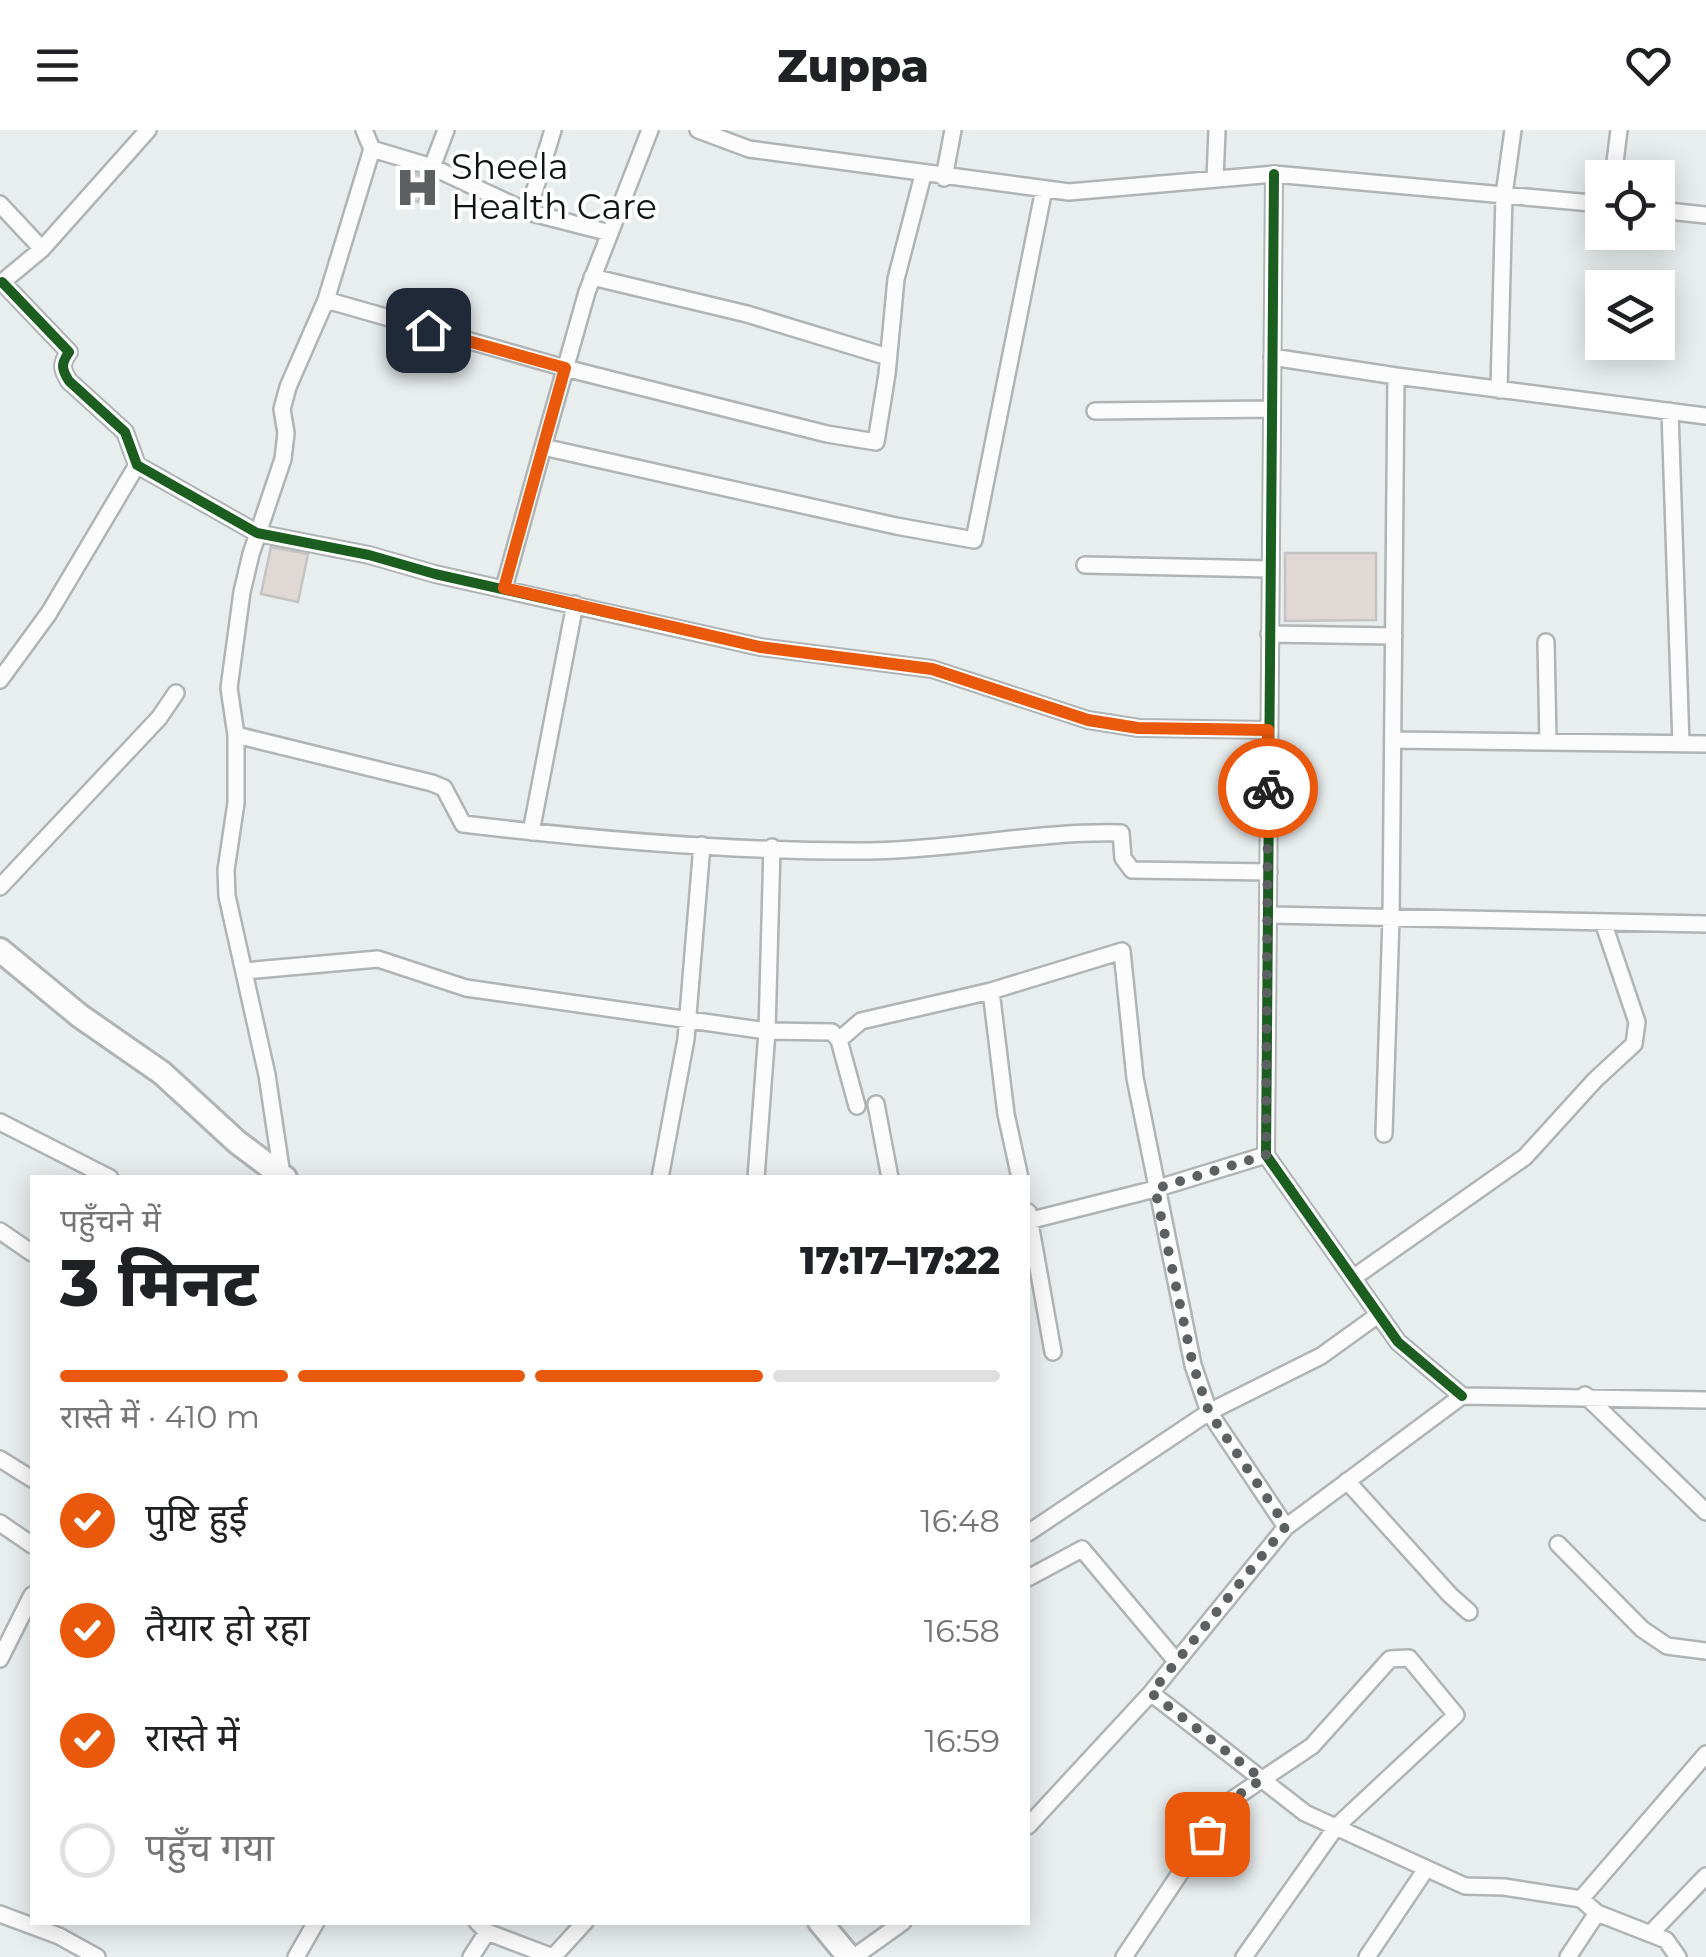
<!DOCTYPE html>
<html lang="hi">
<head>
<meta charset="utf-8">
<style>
	:root { --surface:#fff; --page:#f6f6f6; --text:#202124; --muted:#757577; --line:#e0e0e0; --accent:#ea580c }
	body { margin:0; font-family:Montserrat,"Noto Sans Devanagari",sans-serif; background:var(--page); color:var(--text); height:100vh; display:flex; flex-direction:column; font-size:38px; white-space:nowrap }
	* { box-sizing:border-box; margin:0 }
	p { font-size:32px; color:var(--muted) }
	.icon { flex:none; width:55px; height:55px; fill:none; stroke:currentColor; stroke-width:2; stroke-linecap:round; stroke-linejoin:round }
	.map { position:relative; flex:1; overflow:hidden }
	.details { position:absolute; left:30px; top:1045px; width:1000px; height:750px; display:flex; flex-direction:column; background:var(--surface); border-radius:0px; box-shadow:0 5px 25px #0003 }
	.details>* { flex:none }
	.fabs { position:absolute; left:1585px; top:30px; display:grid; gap:20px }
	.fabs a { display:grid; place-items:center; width:90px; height:90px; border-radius:0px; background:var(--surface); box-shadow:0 5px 25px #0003; font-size:50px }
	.pin { position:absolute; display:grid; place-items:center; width:85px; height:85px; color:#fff; margin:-42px; border-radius:20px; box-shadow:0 5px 15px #0006 }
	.courier { position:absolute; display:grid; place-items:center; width:100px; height:100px; margin:-50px; border:8px solid #ea580c; border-radius:50%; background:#fff; color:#222; box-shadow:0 2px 12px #0007 }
	.headline em { font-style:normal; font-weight:800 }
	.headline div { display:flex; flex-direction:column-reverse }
	.headline { display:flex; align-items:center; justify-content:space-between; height:170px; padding:0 30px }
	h1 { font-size:65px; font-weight:800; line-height:75px }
	.bar { display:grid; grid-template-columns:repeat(4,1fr); gap:15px 10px; align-content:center; height:120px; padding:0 30px }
	.bar i { height:12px; border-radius:8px; background:var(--line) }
	.bar .selected { background:var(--accent) }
	.bar p { grid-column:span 4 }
	ol { padding:0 30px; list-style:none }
	li { display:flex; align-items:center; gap:30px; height:110px }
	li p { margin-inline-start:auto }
	li .icon { padding:10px; border-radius:50%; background:var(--accent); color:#fff; stroke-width:4 }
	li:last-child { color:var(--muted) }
	li i { width:55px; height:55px; border:5px solid var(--line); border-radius:50% }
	header { display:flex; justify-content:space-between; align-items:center; height:130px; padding:0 30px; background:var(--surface); font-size:45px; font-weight:800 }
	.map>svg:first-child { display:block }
</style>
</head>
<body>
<header><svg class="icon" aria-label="menu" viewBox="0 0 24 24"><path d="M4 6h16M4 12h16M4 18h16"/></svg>Zuppa<svg class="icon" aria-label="heart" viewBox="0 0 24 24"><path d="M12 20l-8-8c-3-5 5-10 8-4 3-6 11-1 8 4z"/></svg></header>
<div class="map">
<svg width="1706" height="1827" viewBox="0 0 1706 1827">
	<rect width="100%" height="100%" fill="#e8edee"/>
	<path fill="#dfd8d5" stroke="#c3c3c3" stroke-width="2.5" d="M405 41 426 47 418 72 398 65Z
		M271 417 308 424 298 472 261 464Z
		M1285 423H1376V490L1285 491Z"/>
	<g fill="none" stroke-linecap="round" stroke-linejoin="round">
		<defs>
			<path id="street" d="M364 0 372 19 432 37 528 82 610 103 650 0
				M698 0 749 19 1069 62 1274 44 1602 74
				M432 37 446 0
				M1274 44 1266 1025 1398 1212 1462 1266
				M944 48 953 0
				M1613 48 1619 0
				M1215 49 1217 0
				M0 74 42 119
				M1658 80 1706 85
				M528 82 553 0
				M610 103 587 162 543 317 896 396 974 410 1044 59
				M592 147 747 184 888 227
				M2 152 69 222C61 234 61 238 69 251L125 302 137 335 257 403 369 425 435 444 760 517 932 539 1088 590 1139 598 1268 600
				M0 154 42 119 148 0
				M326 170 565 238 827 304 876 312 887 244 896 149 923 45
				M1272 227 1396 246 1706 286
				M1499 260 1504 65 1513 0
				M1095 281 1271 279
				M1670 281 1681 614
				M1085 435 1270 439
				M504 458 543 317
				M1269 504 1394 506
				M1546 512 1548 612
				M0 550 49 483 137 335
				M236 605 432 653 444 658 463 694C597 710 734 722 869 721 953 720 1036 701 1121 703L1123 728 1132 740 1269 742
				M1393 610 1706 614
				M531 702 575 474
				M0 757 159 588 176 563
				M1269 785 1706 794
				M244 841 378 829 466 858 767 901 832 902 839 910 857 976
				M839 910 861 891 991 861
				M876 974 890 1048
				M0 992 110 1048
				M1384 1004 1391 788 1396 246
				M282 1045 267 945 227 766 226 740 236 673V605L229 558 242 462 251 424 283 329 286 303 282 279 288 257 326 170 372 19
				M660 1048 686 909 702 715
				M756 1048 767 901 772 717
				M1020 1048 1006 984 991 861 1122 821 1135 948 1193 1235 1209 1282 1286 1397
				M1028 1082 1053 1222
				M1028 1091 1155 1059 1266 1025
				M0 1101 32 1123
				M1353 1148 1525 1027 1595 950 1634 914 1637 892 1603 792
				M1585 1265 1706 1382
				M0 1329 32 1349
				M1347 1351 1450 1465 1469 1482
				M0 1393 32 1415
				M1028 1403 1209 1282 1321 1226 1378 1185
				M1558 1414 1642 1499 1667 1516 1706 1521
				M1028 1448 1082 1419 1176 1531
				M0 1529 32 1465
				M1151 1563 1305 1683 1465 1756 1504 1757 1581 1769 1597 1783 1666 1810 1678 1827
				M1028 1696 1151 1563 1286 1397 1462 1266 1706 1270
				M1581 1769 1706 1624
				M0 1784 59 1806 97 1827
				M477 1792 487 1802 553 1827
				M1650 1804 1706 1746
				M296 1827 316 1792
				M471 1827 487 1802
				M553 1827 585 1792
				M854 1827 903 1792
				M1124 1827 1227 1673 1312 1616 1390 1529 1409 1528 1456 1585 1336 1697 1244 1827
				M1367 1827 1426 1739
				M1568 1827 1597 1783"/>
			<path id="secondary" d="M0 820 80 886 162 943 237 1012 285 1048
				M820 1792 849 1827"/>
		</defs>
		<use href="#street" stroke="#b0b4b5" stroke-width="20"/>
		<use href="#secondary" stroke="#b0b4b5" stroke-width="28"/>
		<use href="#street" stroke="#fcfcfc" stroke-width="15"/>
		<use href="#secondary" stroke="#fcfcfc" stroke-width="22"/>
		<defs>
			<path id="cycleway" d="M1274 44 1266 1025 1398 1212 1462 1266
				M2 152 69 222C61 234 61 238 69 251L125 302 137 335 257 403 369 425 435 444 760 517 932 539 1088 590 1139 598 1268 600"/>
		</defs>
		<use href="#cycleway" stroke="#fff" stroke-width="16"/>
		<use href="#cycleway" stroke="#1b5e20" stroke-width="10"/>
	</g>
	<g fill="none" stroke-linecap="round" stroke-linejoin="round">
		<path stroke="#5c6060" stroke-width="10" stroke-dasharray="0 18" d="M1207 1704 1227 1673 1262 1649 1151 1563 1286 1396 1209 1282 1193 1235 1155 1059 1266 1025 1268 658"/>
		<path stroke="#ea580c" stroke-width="12" d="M428 200 565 238 504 458 760 517 932 539 1088 590 1138 598 1268 600V658"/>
	</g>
	<defs>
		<symbol id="hospital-bare" viewBox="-9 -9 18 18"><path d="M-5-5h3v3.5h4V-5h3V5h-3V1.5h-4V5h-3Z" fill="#5c6060" stroke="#fff" stroke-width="2.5" paint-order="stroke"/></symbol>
	</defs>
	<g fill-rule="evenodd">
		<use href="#hospital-bare" x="386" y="26" width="63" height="63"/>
	</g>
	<g text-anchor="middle" stroke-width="8" stroke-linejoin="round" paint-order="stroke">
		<g font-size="35" fill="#111414" stroke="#fff" text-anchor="start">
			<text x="451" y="49">Sheela<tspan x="451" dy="40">Health Care</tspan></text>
		</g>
	</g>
</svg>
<div class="fabs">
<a><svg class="icon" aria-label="locate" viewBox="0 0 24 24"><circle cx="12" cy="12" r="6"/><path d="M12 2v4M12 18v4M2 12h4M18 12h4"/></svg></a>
<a><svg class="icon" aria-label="layers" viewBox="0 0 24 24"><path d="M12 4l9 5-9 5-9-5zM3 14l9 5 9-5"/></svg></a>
</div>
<div class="pin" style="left:1207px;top:1704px;background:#ea580c"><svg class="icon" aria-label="bag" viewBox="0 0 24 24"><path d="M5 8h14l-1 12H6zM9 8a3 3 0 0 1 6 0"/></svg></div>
<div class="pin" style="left:428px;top:200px;background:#1f2937"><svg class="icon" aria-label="home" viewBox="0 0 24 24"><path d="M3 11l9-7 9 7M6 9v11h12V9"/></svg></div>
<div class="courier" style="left:1268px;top:658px"><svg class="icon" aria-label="bike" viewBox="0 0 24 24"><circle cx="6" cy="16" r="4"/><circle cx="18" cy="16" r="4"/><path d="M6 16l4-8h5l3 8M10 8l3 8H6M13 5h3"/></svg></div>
<section class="details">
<div class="headline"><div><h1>3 मिनट</h1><p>पहुँचने में</p></div><em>17:17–17:22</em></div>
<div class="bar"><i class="selected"></i><i class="selected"></i><i class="selected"></i><i></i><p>रास्ते में · 410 m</p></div>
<ol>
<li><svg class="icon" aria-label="check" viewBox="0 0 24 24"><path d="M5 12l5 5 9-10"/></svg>पुष्टि हुई<p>16:48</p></li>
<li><svg class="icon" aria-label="check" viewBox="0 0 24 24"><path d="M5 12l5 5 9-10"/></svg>तैयार हो रहा<p>16:58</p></li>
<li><svg class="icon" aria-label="check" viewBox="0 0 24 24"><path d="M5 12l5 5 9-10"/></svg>रास्ते में<p>16:59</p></li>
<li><i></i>पहुँच गया</li>
</ol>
</section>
</div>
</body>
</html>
